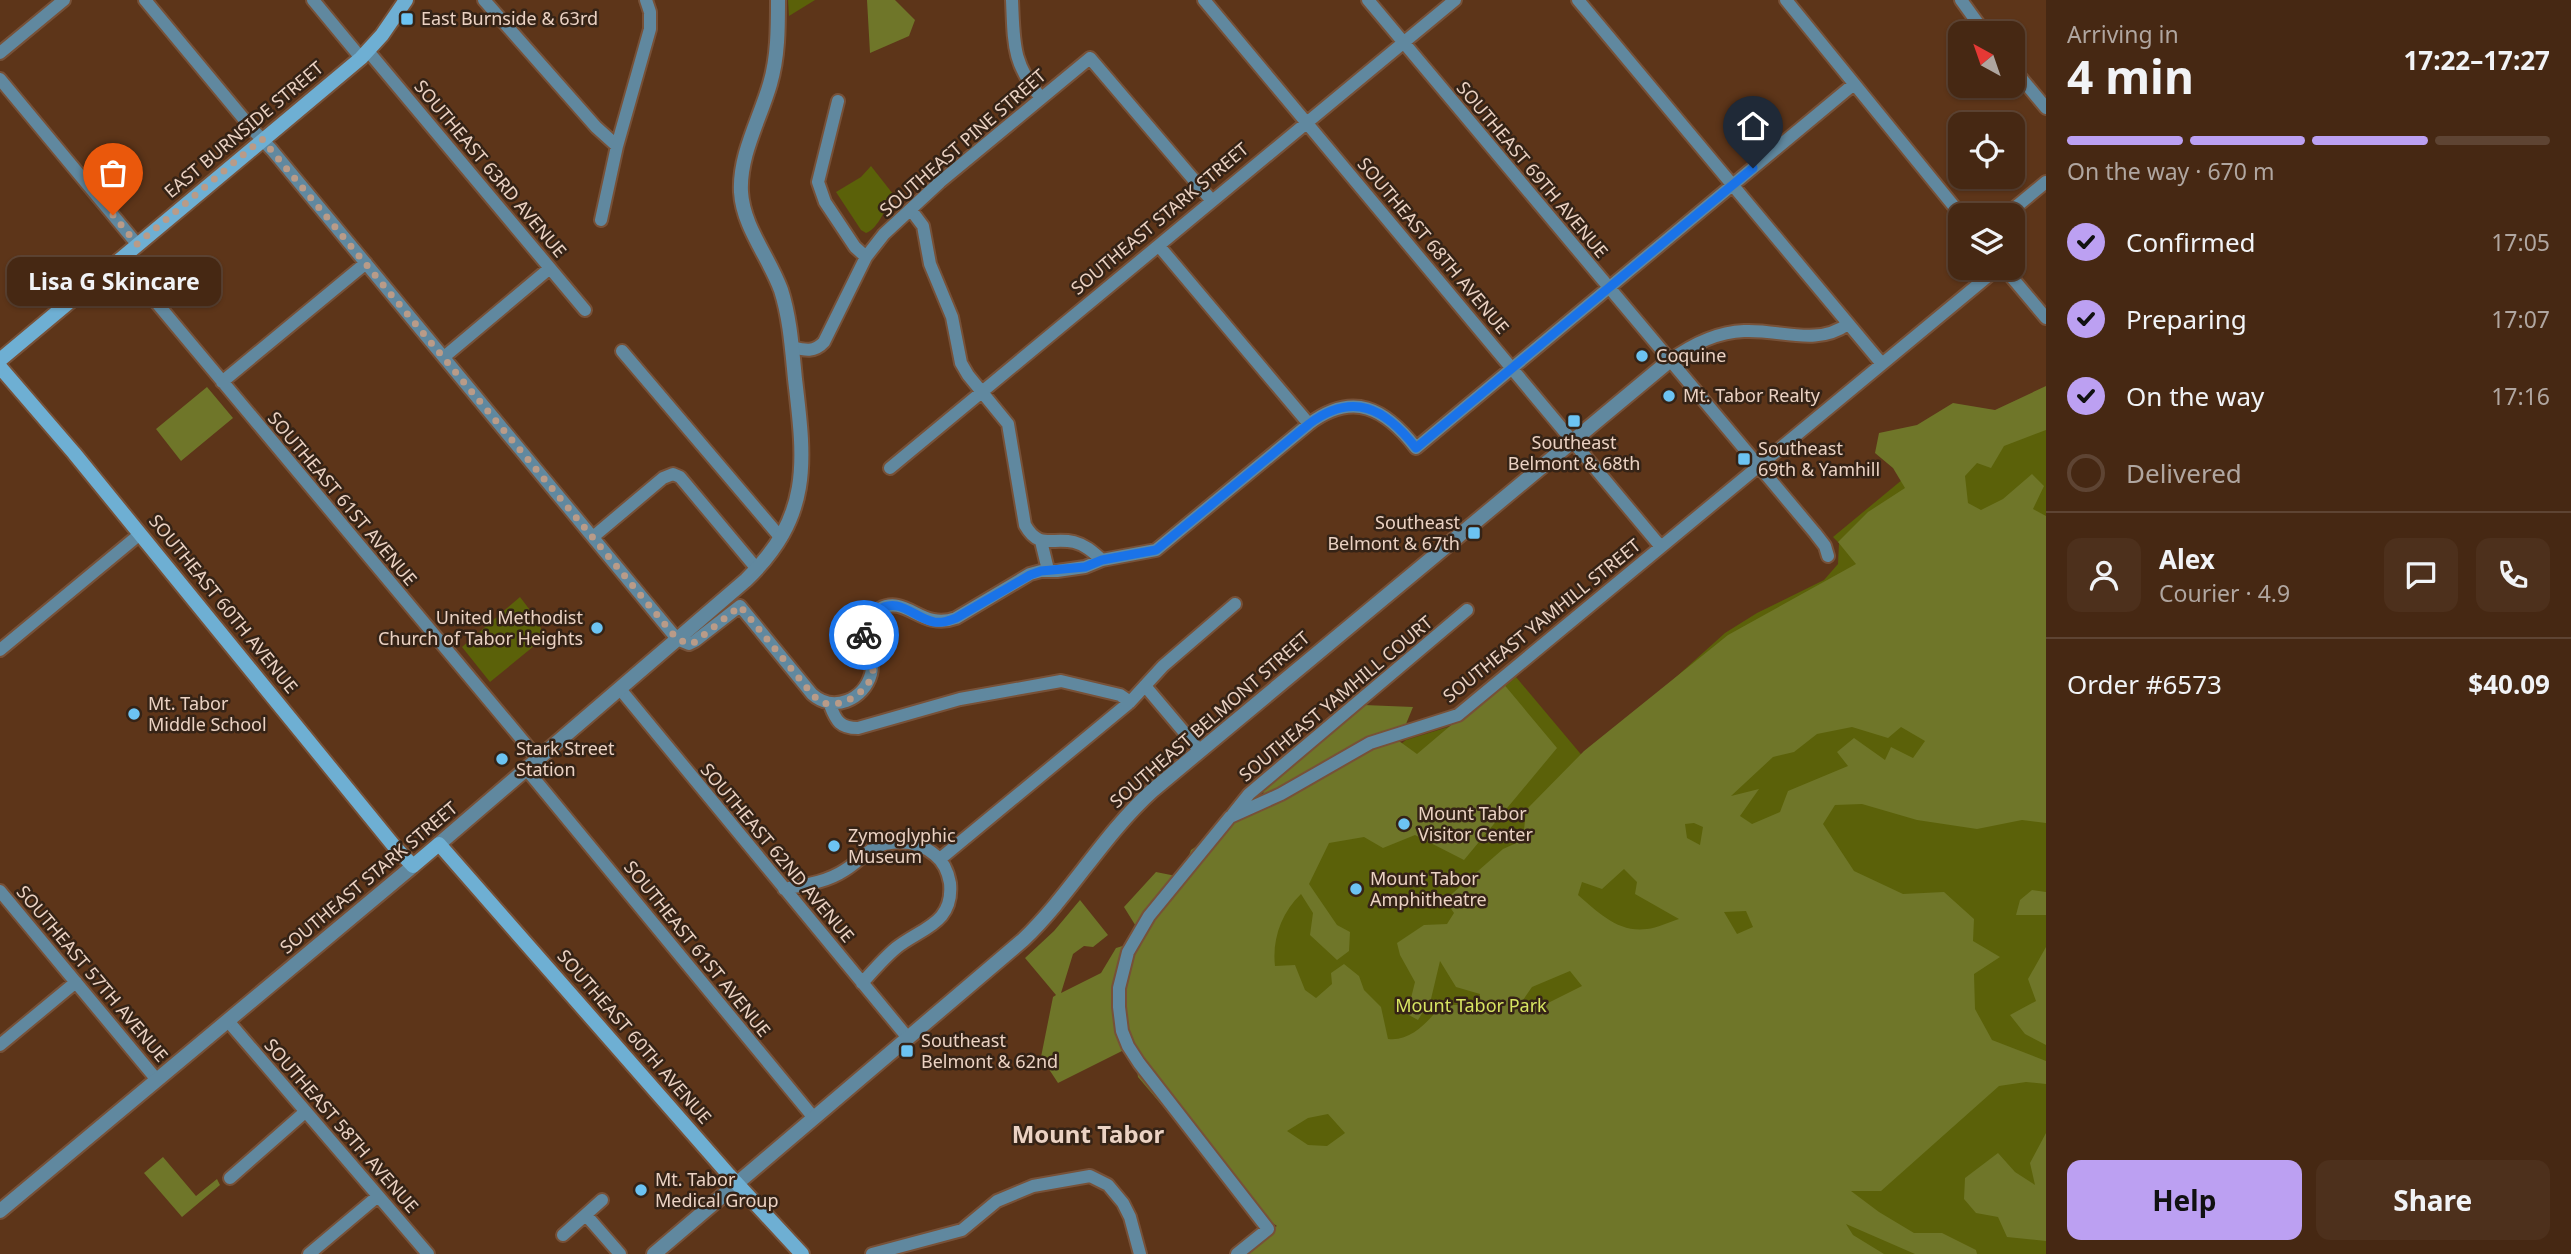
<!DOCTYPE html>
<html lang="en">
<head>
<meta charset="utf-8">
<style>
	:root { --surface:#462813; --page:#4d301c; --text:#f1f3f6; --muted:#b0a6a0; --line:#5e4433; --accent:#bca0f2 }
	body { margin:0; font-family:"Noto Sans",sans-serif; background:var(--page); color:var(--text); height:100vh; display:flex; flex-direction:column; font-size:26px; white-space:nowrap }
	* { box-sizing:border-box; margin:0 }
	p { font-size:23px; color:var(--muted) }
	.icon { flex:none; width:38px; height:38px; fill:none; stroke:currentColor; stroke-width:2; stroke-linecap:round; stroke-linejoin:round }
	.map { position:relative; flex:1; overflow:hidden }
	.details { display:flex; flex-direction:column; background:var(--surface); width:525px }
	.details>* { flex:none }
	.needle { width:46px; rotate:320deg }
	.controls { position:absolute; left:1948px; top:21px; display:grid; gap:14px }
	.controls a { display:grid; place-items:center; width:77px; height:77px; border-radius:14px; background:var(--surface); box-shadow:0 2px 5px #0004,0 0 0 2px var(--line); font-size:35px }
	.pin { position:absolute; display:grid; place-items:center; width:60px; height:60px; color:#fff; margin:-72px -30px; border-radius:50% 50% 50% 0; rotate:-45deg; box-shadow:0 0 7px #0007 }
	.pin .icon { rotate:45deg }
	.courier { position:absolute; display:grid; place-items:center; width:70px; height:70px; margin:-35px; border:5px solid #1a73e8; border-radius:50%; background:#fff; color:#222; box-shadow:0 2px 9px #0007 }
	.bubble { position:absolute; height:49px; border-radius:14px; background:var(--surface); box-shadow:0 2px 5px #0004,0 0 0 2px var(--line); font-size:23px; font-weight:700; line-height:49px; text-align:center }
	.head em { font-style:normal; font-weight:700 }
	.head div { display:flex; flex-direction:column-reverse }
	.head { display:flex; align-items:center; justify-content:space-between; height:119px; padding:0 21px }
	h1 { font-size:46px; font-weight:700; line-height:52px }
	.bar { display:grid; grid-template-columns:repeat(4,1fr); gap:10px 7px; align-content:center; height:84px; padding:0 21px }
	.bar i { height:9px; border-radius:5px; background:var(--line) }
	.bar .on { background:var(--accent) }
	.bar p { grid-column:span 4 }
	.line { display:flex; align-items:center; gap:18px; padding:0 21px; border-top:2px solid var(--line) }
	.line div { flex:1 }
	.round { display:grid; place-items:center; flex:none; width:74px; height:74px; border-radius:14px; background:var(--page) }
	ol { padding:0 21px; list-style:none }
	li { display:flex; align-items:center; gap:21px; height:77px }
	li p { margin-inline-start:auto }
	li .icon { padding:7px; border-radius:50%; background:var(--accent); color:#111; stroke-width:4 }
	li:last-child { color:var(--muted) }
	li i { width:38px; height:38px; border:4px solid var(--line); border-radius:50% }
	.action { display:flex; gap:14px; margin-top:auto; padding:14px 21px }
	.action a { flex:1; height:80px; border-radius:14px; background:var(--accent); color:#111; font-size:28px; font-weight:700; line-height:80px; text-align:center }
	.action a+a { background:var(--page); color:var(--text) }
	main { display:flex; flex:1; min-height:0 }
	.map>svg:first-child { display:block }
</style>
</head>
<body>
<main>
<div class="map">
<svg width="2046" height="1254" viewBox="0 0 2046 1254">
	<rect width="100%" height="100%" fill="#5d3519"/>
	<path fill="#5b6109" d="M788 0H815L789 16Z
		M871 166 893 194C886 207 879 228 866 233L861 230 836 192 861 177Z
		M2046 412V1254H1261L1294 1229 1131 1003 1395 749 1406 740 1458 724 1516 677 1637 821 1594 751 1725 633 1757 613 1824 580 1838 564 1839 543 1833 537 1978 417Z
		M520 597 536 618 545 637 490 682 462 647Z"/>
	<path fill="#6f7629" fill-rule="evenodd" d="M867 0H895L915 20 909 36 870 53Z
		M2046 386V430L2004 446 1991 468 1977 463 1965 476 1968 503 1981 510 2003 499 2032 474 2044 486 2033 509 2046 516V823L2022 820 1977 829 1917 820 1862 804 1835 805 1823 824 1854 871 1903 894 1944 892 1974 919 1973 941 2000 957 1974 974 1975 1009 1992 1040 2046 1061V1084L2026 1082 1999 1086 1881 1191H1851L1879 1212 1914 1233H1942L1976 1250 1977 1254H1915L1846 1224 1853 1235 1884 1254H1232L1237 1250 1256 1248 1257 1236 1277 1226 1248 1207 1138 1077 1135 1056 1122 1051 1058 1083 1041 1057 1053 997 1056 995 1025 958 1054 931 1080 900 1108 935 1093 947 1084 946 1073 954 1061 993 1101 973 1116 948 1139 941 1137 928 1124 907 1156 872 1181 877 1191 850 1264 801 1262 775 1364 705 1413 707 1399 741 1417 754 1502 682 1557 748 1464 860 1415 835 1383 848 1364 837 1329 843 1309 884 1337 925 1350 932 1349 951 1337 960 1310 935 1313 913 1301 894C1281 913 1272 940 1275 966L1295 965 1305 990 1316 998 1332 984 1331 973 1344 964 1359 976 1364 990 1381 1007 1388 1039C1411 1042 1428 1021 1442 1005H1479L1480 994 1456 987 1440 961 1431 999 1418 1020 1407 1014 1415 982 1400 955 1397 943 1424 925 1447 924 1454 913 1445 900 1503 849 1523 840 1526 810 1584 751 1728 635 1856 564 1838 542 1868 512 1905 488 1893 468 1875 453 1879 433 1917 425 1953 403 1995 410ZM1852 727 1888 738 1901 727 1925 741 1913 758 1891 747 1885 760 1854 738 1837 752 1848 766 1788 791 1780 812 1752 824 1740 816 1759 789 1731 796 1773 757 1794 752 1817 734ZM1694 823 1703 827 1700 845 1687 838 1685 824ZM1624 869 1637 882 1635 894 1679 919C1669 922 1657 928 1647 929 1618 933 1598 912 1578 895L1582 882 1602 889ZM1746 911 1753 927 1737 934 1724 912ZM1570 971 1582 986 1544 1005 1523 1000 1532 987ZM1328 1114 1345 1133 1327 1146 1308 1145 1287 1131 1308 1118Z
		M207 387 233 418 181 461 156 429Z
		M2032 890 2046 892V915H2016L2020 900Z
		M2046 947V1045L2025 1034 2010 1015 2036 1001 2028 979Z
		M2046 1133V1241L2007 1237 1998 1217 1976 1213 1964 1199 1965 1178 1998 1153 2015 1172 2035 1185 2030 1163Z
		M163 1157 196 1196 217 1179 220 1185 182 1217 144 1173Z"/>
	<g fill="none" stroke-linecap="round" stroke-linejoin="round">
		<defs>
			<path id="minor" d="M145 0 253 130 272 150 677 639 689 644 695 641 740 606 812 694C833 713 864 700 871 674 877 652 848 627 879 609 907 594 921 631 956 618L1030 574 1041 571H1057L1085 567 1102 560 1156 550 1309 424C1353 391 1385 408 1416 448L1854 84
				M313 0 361 58
				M484 0 596 127 617 146
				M1012 0C1014 44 1012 63 1041 98
				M1204 0 1661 547
				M1368 0 1815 533 1825 546 1828 556
				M1578 0 1882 364
				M1786 0 1961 215
				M1961 0 1985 33
				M368 51 585 310
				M0 53 64 0
				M2012 67 2046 108
				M0 79 137 244
				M838 101 818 182 825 202 855 247 866 257
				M911 210 923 226 930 264 952 317 961 363 968 375 1008 424 1025 525C1039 550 1052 537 1074 542 1086 545 1094 553 1102 560
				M2006 215 2046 182
				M601 220 617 146 650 29V12L646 0
				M1159 246 1309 424
				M120 259 539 760
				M2004 268 2046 318
				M791 347C804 350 814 353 824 342L866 257 884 234 940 182 1090 58 1212 201
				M622 351 781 538
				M444 357 550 268
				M1669 361C1691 345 1716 332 1744 331 1780 329 1816 347 1848 324
				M222 382 366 263
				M890 468 1455 0
				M593 537 663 478 673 474 680 477 757 569
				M1041 541 1048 570
				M0 650 140 534
				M1146 687 1200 751
				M620 689 908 1038
				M830 705C836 721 840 728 858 728L960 699 1061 681 1120 695 1130 702
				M527 770 814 1118
				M1233 814 1249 794 1467 610
				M940 859 1130 702 1163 666 1235 604
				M784 889C805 885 827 882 845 870 859 862 868 848 885 844 903 840 921 843 935 855 944 862 948 872 950 883 954 924 921 928 896 948 884 958 873 971 862 983
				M0 891 157 1080
				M228 1021 428 1254
				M0 1045 76 982
				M230 1178 305 1112
				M586 1215 620 1254
				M563 1235 602 1200
				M309 1254 378 1196
				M872 1254 962 1230 997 1201 1033 1186 1090 1176 1108 1185 1123 1203 1130 1217 1140 1254
				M1237 1254 1268 1229 1139 1063 1128 1046 1122 1031 1119 1007V988L1128 952 1149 916 1230 817 1281 794 1370 743 1458 715 1998 268"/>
			<path id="tertiary" d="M439 844 746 580C812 516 805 463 795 379 792 349 790 318 781 290 769 257 743 227 741 192 739 155 760 119 770 84 778 57 778 28 778 0
				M0 1211 413 866
				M654 1254 1023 940C1071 894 1103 835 1153 790L1669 361"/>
			<path id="secondary" d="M0 360 361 58 382 35 406 0
				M0 367 74 453 394 846 413 866 439 844 729 1175 802 1254"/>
		</defs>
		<use href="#minor" stroke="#775138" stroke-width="16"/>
		<use href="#tertiary" stroke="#775138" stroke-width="18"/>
		<use href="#secondary" stroke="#775138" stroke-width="18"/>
		<use href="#minor" stroke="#60889f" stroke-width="12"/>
		<use href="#tertiary" stroke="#60889f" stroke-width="14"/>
		<use href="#secondary" stroke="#6eafd3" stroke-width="14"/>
	</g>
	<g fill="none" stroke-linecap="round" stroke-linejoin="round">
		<path stroke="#b99b88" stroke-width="7" stroke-dasharray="0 12.6" d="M113 215 137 244 262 139 677 639 689 644 695 642 740 606 812 694C817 699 822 704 831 704 848 705 874 687 873 667 872 657 865 646 864 635"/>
		<path stroke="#1a73e8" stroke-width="9" d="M864 635C865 626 869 617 877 611 898 595 914 618 934 622 943 623 948 621 956 618L1030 575 1041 571 1085 567 1102 560 1156 550 1309 424C1353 391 1385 408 1416 448L1753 168"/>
	</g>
	<g fill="#6cc3f2" stroke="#352316" stroke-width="2.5">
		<rect x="400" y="12" width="14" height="14" rx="3.5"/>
		<circle cx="1642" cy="356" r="7"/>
		<circle cx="1669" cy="396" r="7"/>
		<rect x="1567" y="414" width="14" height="14" rx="3.5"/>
		<rect x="1737" y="452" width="14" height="14" rx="3.5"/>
		<rect x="1467" y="526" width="14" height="14" rx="3.5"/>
		<circle cx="597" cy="628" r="7"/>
		<circle cx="134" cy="714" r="7"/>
		<circle cx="502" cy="759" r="7"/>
		<circle cx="1404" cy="824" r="7"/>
		<circle cx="834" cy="846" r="7"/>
		<circle cx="1356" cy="889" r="7"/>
		<rect x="900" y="1044" width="14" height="14" rx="3.5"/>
		<circle cx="641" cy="1190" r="7"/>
	</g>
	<g text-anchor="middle" stroke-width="5" stroke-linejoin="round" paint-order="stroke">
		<g font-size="18" fill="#ebd2c3" stroke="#352316" text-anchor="start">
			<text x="421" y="25">East Burnside &amp; 63rd</text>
			<text x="1656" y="362">Coquine</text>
			<text x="1683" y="402">Mt. Tabor Realty</text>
			<text x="1574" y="449" text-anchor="middle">Southeast<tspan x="1574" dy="21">Belmont &amp; 68th</tspan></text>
			<text x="1758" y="455">Southeast<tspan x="1758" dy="21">69th &amp; Yamhill</tspan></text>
			<text x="1460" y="529" text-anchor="end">Southeast<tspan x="1460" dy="21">Belmont &amp; 67th</tspan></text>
			<text x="583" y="624" text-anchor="end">United Methodist<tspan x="583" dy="21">Church of Tabor Heights</tspan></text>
			<text x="148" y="710">Mt. Tabor<tspan x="148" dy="21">Middle School</tspan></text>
			<text x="516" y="755">Stark Street<tspan x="516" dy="21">Station</tspan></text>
			<text x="1418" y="820">Mount Tabor<tspan x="1418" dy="21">Visitor Center</tspan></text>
			<text x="848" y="842">Zymoglyphic<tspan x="848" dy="21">Museum</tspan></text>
			<text x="1370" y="885">Mount Tabor<tspan x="1370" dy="21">Amphitheatre</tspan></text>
			<text x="921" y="1047">Southeast<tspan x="921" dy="21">Belmont &amp; 62nd</tspan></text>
			<text x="655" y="1186">Mt. Tabor<tspan x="655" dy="21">Medical Group</tspan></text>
		</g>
		<g font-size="18" fill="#ebd2c3" stroke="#352316">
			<text transform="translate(244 130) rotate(-40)" y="6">EAST BURNSIDE STREET</text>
			<text transform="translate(963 143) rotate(-41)" y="6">SOUTHEAST PINE STREET</text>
			<text transform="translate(490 169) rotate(50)" y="6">SOUTHEAST 63RD AVENUE</text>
			<text transform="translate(1532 170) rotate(50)" y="6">SOUTHEAST 69TH AVENUE</text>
			<text transform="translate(1160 219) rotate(-40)" y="6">SOUTHEAST STARK STREET</text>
			<text transform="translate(1433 246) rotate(50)" y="6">SOUTHEAST 68TH AVENUE</text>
			<text transform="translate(342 499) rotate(50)" y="6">SOUTHEAST 61ST AVENUE</text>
			<text transform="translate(223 604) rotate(51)" y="6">SOUTHEAST 60TH AVENUE</text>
			<text transform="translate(1542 621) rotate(-39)" y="6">SOUTHEAST YAMHILL STREET</text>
			<text transform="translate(1336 699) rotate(-40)" y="6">SOUTHEAST YAMHILL COURT</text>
			<text transform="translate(1210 720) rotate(-41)" y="6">SOUTHEAST BELMONT STREET</text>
			<text transform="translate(777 853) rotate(50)" y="6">SOUTHEAST 62ND AVENUE</text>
			<text transform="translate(369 878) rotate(-40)" y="6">SOUTHEAST STARK STREET</text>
			<text transform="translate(697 949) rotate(51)" y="6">SOUTHEAST 61ST AVENUE</text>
			<text transform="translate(92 974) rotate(50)" y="6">SOUTHEAST 57TH AVENUE</text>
			<text transform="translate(634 1037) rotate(49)" y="6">SOUTHEAST 60TH AVENUE</text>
			<text transform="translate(341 1126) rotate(49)" y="6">SOUTHEAST 58TH AVENUE</text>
		</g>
		<g font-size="18" fill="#d8e562" stroke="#352316">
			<text x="1471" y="1012">Mount Tabor Park</text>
		</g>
		<g font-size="24" font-weight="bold" fill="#ebd2c3" stroke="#352316">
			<text x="1088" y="1143">Mount Tabor</text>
		</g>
	</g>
</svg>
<div class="controls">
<a><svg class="needle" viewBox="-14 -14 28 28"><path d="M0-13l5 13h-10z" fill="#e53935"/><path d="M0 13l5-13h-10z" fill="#b0a6a0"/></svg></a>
<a><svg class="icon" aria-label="locate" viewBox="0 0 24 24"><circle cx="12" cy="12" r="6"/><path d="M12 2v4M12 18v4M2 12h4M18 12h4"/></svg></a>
<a><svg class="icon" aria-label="layers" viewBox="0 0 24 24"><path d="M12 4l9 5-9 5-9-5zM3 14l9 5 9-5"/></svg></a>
</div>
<div class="pin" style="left:113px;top:215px;background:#ea580c"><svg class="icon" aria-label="bag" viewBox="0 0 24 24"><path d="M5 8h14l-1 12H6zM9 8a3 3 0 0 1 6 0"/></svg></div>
<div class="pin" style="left:1753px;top:168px;background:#1f2937"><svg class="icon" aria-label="home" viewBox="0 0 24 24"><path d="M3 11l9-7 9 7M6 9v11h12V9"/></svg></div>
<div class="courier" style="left:864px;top:635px"><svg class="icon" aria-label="bike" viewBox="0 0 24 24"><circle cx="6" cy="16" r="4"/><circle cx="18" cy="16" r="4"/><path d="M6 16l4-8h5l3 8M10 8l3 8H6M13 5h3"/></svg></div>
<div class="bubble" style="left:7px;top:257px;width:214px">Lisa G Skincare</div>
</div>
<section class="details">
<div class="head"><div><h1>4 min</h1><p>Arriving in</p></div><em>17:22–17:27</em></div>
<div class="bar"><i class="on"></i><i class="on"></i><i class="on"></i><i></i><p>On the way · 670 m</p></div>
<ol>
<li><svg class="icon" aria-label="check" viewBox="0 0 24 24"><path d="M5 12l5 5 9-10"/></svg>Confirmed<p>17:05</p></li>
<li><svg class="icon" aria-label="check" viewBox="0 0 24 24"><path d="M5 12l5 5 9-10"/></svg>Preparing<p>17:07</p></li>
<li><svg class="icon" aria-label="check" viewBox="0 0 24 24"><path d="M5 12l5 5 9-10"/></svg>On the way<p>17:16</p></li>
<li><i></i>Delivered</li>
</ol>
<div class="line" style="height:126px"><a class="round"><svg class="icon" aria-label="person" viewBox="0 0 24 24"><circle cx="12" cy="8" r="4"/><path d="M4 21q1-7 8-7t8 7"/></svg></a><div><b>Alex</b><p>Courier · 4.9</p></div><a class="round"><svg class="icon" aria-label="chat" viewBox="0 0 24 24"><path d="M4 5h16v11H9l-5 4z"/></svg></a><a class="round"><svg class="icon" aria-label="phone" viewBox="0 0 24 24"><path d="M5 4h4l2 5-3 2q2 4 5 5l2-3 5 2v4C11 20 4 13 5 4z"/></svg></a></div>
<div class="line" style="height:91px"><div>Order #6573</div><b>$40.09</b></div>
<div class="action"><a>Help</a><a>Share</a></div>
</section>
</main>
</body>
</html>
